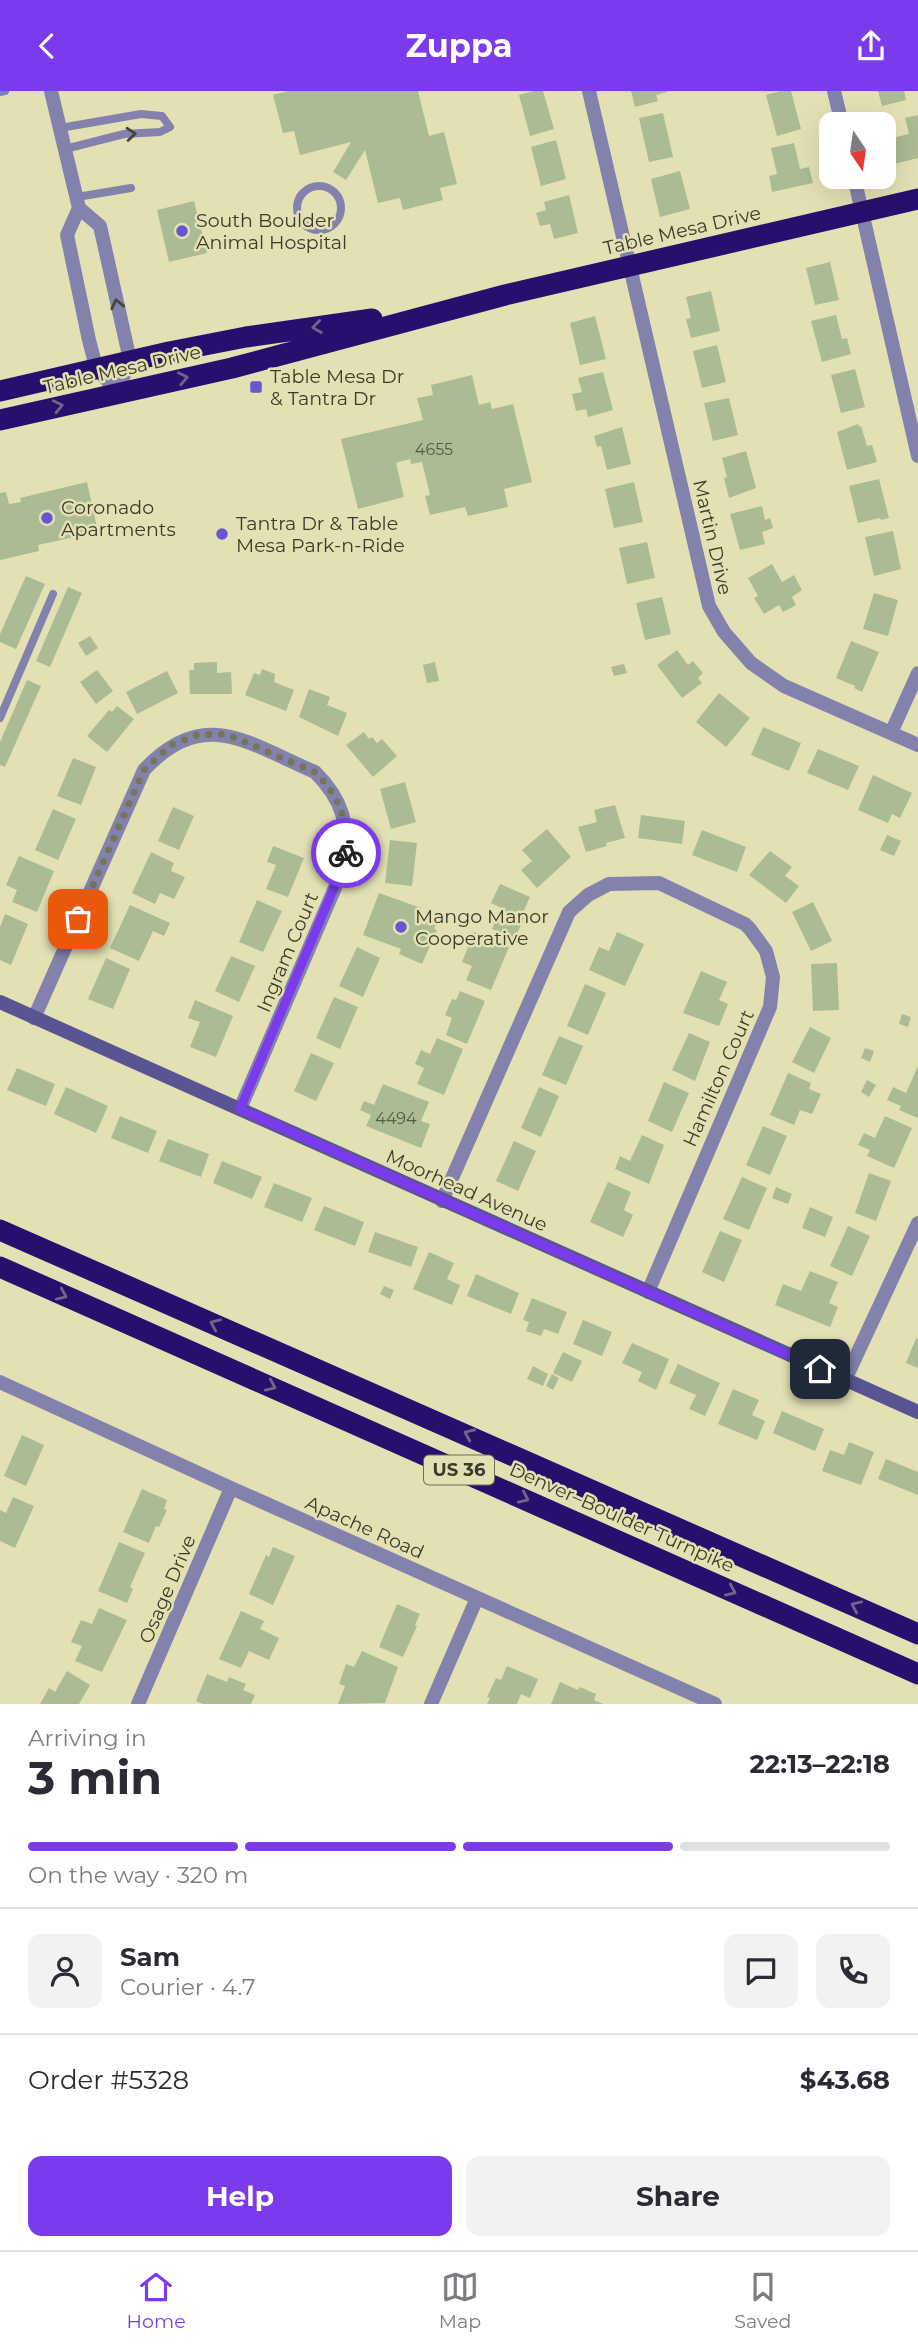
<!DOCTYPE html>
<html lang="en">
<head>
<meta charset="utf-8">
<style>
	:root { --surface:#fff; --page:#f2f2f3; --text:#2b2b33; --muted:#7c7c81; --line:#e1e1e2; --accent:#7c3aed }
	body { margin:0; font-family:Montserrat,sans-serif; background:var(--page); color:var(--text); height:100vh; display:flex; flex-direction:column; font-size:26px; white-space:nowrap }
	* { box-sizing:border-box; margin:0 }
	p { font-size:23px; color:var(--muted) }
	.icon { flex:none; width:38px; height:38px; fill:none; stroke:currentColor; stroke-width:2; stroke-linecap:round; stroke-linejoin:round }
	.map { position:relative; height:1613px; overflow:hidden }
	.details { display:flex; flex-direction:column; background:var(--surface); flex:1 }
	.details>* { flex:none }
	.needle { width:46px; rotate:167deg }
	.tools { position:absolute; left:819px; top:21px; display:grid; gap:14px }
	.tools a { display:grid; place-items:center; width:77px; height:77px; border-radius:14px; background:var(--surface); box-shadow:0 7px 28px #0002; font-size:35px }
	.pin { position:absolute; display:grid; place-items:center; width:60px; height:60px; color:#fff; margin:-30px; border-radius:14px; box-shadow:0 4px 10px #0006 }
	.courier { position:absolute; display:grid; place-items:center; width:70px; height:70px; margin:-35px; border:5px solid #7c3aed; border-radius:50%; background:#fff; color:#222; box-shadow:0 2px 9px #0007 }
	.summary em { font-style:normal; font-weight:700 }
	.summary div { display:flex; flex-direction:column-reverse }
	.summary { display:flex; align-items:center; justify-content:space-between; height:119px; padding:0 28px }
	h1 { font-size:46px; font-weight:700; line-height:52px }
	.bar { display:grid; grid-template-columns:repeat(4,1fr); gap:10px 7px; align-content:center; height:84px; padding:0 28px }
	.bar i { height:9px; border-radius:5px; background:var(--line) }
	.bar .on { background:var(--accent) }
	.bar p { grid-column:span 4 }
	.line { display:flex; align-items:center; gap:18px; padding:0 28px; border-top:2px solid var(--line) }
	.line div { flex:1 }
	.round { display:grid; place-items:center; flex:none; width:74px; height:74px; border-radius:14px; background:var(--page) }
	.primary-button { display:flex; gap:14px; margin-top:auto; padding:14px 28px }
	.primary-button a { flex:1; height:80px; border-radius:14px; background:var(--accent); color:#fff; font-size:28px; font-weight:700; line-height:80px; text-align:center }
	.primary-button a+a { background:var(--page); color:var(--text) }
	header { display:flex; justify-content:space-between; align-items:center; height:91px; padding:0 28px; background:var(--accent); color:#fff; font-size:32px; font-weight:700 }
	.tabs { display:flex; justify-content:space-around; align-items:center; height:98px; border-top:2px solid var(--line); background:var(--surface); font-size:19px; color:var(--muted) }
	.tabs a { display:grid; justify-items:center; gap:4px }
	.tabs .on { color:var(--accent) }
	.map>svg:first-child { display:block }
</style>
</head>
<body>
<header><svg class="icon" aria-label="back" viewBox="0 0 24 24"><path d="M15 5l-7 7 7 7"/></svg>Zuppa<svg class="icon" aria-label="share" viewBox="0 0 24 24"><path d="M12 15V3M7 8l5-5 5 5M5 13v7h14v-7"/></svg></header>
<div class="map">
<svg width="918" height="1613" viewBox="0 0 918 1613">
	<rect width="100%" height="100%" fill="#e3e1b4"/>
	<path fill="#abbb93" d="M288 0H418L429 45 444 41 457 93 440 97 443 109 403 119 400 107 378 112 365 59 346 89 333 81 351 51 300 64 294 40 283 42 273 4Z
		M534 0H543L554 38 530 45 519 4Z
		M631 0H667V1L656 4 658 10 635 16Z
		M780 0H791L801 38 777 45 766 4Z
		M878 0H904L906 9 882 15Z
		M663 22 673 66 649 71 639 27Z
		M918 24V67L894 73 888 48 909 43 905 27Z
		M556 49 566 88 541 95 531 56Z
		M794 52 800 78 809 76 813 92 772 101 769 85 777 83 771 57Z
		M680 80 690 118 660 126 651 88Z
		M569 104 578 142 554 148 550 133 540 135 536 122 546 119 544 111Z
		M194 110 207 162 169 171 157 119Z
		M830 171 839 209 815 214 806 177Z
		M711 200 720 240 691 247 686 228 691 227 686 206Z
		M836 224 842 248 847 247 851 263 822 271 811 230Z
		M595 225 606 268 580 274 570 232Z
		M717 254 726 291 702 297 693 260Z
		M855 278 865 316 841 322 831 284Z
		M603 281 613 319 588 326 586 318 576 320 572 303 582 301 578 287Z
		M472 284 479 314 490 311 492 318 513 313 532 391 504 398 508 416 468 425 465 416 430 424 425 405 430 404 422 371 411 373 410 368 396 372 404 406 358 418 341 348 423 329 417 307 433 304 431 294Z
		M729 307 738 344 713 350 704 312Z
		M858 333 859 336 861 335 867 355 872 354 877 371 847 379 837 341Z
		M622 336 631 373 607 379 601 355 597 356 594 345Z
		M746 360 756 397 729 407 724 387 727 386 722 367Z
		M879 388 889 427 881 429 880 427 858 432 849 395Z
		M87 391 98 441 38 454 39 460 0 469V402L6 401 9 413 21 411 20 407Z
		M634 391 643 431 614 437 605 398Z
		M762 415 765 429 770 427 773 437 762 441 765 453 740 459 730 423Z
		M893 440 901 478 874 485 865 446Z
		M647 451 655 487 627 493 619 457Z
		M772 473 782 491 794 484 802 499 792 506 796 514 783 521 779 514 764 523 754 507 758 505 748 487Z
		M26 485 45 493 16 558 0 551V543Z
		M68 496 82 502 50 576 36 570Z
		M874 502 898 509 888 545 863 538Z
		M662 506 671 543 645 549 636 512Z
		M90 545 98 557 86 565 78 552Z
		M851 550 879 561 862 601 854 597 855 595 836 587Z
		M677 559 688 574 693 570 703 582 698 587 702 592 682 607 657 574Z
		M217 571V582L231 581 232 603H190L189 579H194V572Z
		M435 571 439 590 427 592 423 574Z
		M624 573 627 582 614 585 611 576Z
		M262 578 275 583 274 591 294 599 286 620 245 604 254 582 260 584Z
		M97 579 113 600 96 613 80 591Z
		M167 580 178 602 137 623 126 601Z
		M27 589 41 595 5 676 0 674V651Z
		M309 598 330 606 327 614 347 622 338 645 299 626Z
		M719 602 750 627 726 656 696 631Z
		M117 615 134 628 107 661 87 645 109 619 112 621Z
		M763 636 801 652 789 680 751 664Z
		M364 641 369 648 372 646 377 652 382 648 397 665 373 686 346 654Z
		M818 658 859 675 848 699 807 682Z
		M73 667 96 676 81 714 57 705Z
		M873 684 912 702 900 727 892 723 888 732 858 719Z
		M405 691 416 731 391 738 380 698Z
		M615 714 625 747 606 752 607 755 586 761 578 736 597 731 594 719Z
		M173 716 194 725 179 759 158 750Z
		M53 718 76 728 58 769 35 759Z
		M641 724 685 730 682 753 638 747Z
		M547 738 571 766 537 797 521 779 532 770 522 759Z
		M702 739 746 756 737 781 692 764Z
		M887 744 901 750 894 765 880 759Z
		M390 749 417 752 412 795 385 792Z
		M273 755 304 767 288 806 266 798 276 774 267 771Z
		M770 760 792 776 785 785 799 795 786 812 749 784Z
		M151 761 174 772 171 780 185 786 174 808 160 802 155 813 132 802Z
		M19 765 54 780 37 821 12 811 17 799 6 794Z
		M500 793 530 806 521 826 524 827 515 847 492 838 501 817 491 812Z
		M379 802 421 817 416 830 425 834 430 820 440 824 434 838 437 839 422 873 399 863 401 858 363 844Z
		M257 809 282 820 263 861 239 851Z
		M813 811 832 850 811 860 792 821Z
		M130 814 170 832 164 845 153 840 139 870 110 857Z
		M5 823 28 833 11 874 0 869V836Z
		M474 841 509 856 491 899 466 889 472 875 462 871Z
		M617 841 644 853 625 895 589 879 599 856 609 860Z
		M357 856 380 867 363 906 339 895Z
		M231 865 255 875 239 911 215 900Z
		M106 867 130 878 113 918 88 908Z
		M837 872 839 919 813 920 811 873Z
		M701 880 727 891 719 909 728 913 719 935 683 922Z
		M585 893 606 902 588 944 567 935Z
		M460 900 485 910 467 953 446 944 452 927 445 924 452 908 456 909Z
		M334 906 358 916 340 958 316 947Z
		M195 909 233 925 216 966 190 956 200 931 188 927Z
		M902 923 911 926 908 936 899 933Z
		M810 936 831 947 814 982 792 971Z
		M689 942 710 951 695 990 672 979Z
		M559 945 583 955 566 994 542 984Z
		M437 947 463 958 444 1004 417 993 424 977 415 973 421 959 430 963Z
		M865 957 874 960 870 971 861 967Z
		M311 962 334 972 316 1010 294 1000Z
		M918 975V1027L899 1019 901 1015 887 1009 893 996 906 1002Z
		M17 977 55 993 46 1015 7 999Z
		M788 982 811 992 809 998 821 1003 812 1023 800 1019 794 1034 770 1024Z
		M867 989 876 994 869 1006 861 1001Z
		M664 991 689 1002 672 1041 648 1030Z
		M383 993 429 1011 421 1030 430 1033 421 1057 366 1035 371 1024 360 1019 364 1010 374 1014Z
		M66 996 108 1015 96 1042 54 1023Z
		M539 996 559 1005 541 1046 521 1037Z
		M120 1025 157 1040 148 1062 111 1047Z
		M885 1025 912 1037 894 1077 867 1065 870 1059 858 1054 864 1042 875 1047Z
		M763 1035 787 1045 770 1084 746 1074Z
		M642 1044 664 1054 649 1093 615 1078 620 1065 630 1070Z
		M168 1048 209 1063 201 1086 159 1070Z
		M514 1050 536 1060 518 1100 496 1090Z
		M222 1070 262 1086 252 1108 213 1092Z
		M869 1082 891 1090 876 1130 855 1122Z
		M742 1086 767 1097 749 1139 723 1128Z
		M608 1091 631 1101 624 1119 633 1124 623 1146 590 1131Z
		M274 1092 312 1107 302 1131 264 1116Z
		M776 1096 792 1103 788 1113 772 1107Z
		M324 1115 364 1131 355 1155 314 1139Z
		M810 1116 833 1126 825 1146 802 1137Z
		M848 1135 870 1145 852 1185 830 1175Z
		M720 1140 742 1149 724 1191 702 1181Z
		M375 1141 418 1156 411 1176 368 1161Z
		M429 1161 454 1172 447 1188 460 1194 452 1214 413 1198Z
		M810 1180 838 1191 829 1212 838 1216 830 1236 775 1214 783 1193 801 1200Z
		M476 1183 519 1202 511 1223 467 1205Z
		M384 1195 394 1199 390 1208 380 1203Z
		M532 1207 567 1221 558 1243 544 1238 541 1245 526 1240 529 1231 523 1229Z
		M583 1229 612 1241 602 1265 573 1253Z
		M916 1247 918 1248V1277L906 1272Z
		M632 1252 669 1268 656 1299 638 1290 642 1281 622 1272Z
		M563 1261 582 1270 572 1291 553 1282Z
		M678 1273 720 1292 705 1325 689 1318 696 1304 669 1292Z
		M533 1275 548 1283 543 1295 527 1288Z
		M552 1283 559 1287 553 1299 546 1295Z
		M733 1298 759 1309 752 1324 765 1330 757 1349 718 1333Z
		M782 1320 824 1338 815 1360 773 1342Z
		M22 1344 44 1354 26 1395 4 1385Z
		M849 1351 874 1361 861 1394 822 1380 830 1359 844 1364Z
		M886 1368 918 1381V1404L878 1388Z
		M142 1398 167 1409 164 1418 167 1419 159 1436 156 1435 149 1452 123 1441Z
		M13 1406 34 1415 15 1457 0 1450V1419L6 1422Z
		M119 1451 145 1462 130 1496 133 1498 127 1512 98 1500Z
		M273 1456 295 1465 273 1514 249 1503 266 1464 269 1466Z
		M397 1513 420 1523 415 1534 417 1535 403 1566 379 1556Z
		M99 1517 127 1529 102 1581 75 1570 82 1555 71 1551 81 1529 92 1533Z
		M241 1520 264 1530 260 1538 279 1547 269 1569 249 1560 241 1577 219 1568Z
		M362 1560 398 1576 385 1612 338 1613 345 1595 339 1593 346 1573 354 1576Z
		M507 1575 538 1588 530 1607 521 1603 517 1613H487L490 1607 487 1606 496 1587 501 1589Z
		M67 1580 90 1594 79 1613H40L49 1597 55 1601Z
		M207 1583 227 1591 229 1586 246 1593 243 1599 255 1604 251 1613H203L196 1610Z
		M560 1591 578 1599 580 1596 596 1603 594 1609 603 1613H551Z"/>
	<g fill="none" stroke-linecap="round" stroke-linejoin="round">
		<path stroke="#8382ad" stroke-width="8" d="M0 1 5 0
			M60 37 141 23 162 25 170 36 160 41 124 43 65 58
			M297 117a22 22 0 1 1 44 0a22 22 0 1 1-44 0Z
			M77 106 131 97
			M0 627 53 503"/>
		<path stroke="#8382ad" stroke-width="14" d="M51 0 79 117 67 144 89 249 96 276 117 301 130 269 100 135 79 117
			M589 0 709 515 724 541 751 572 784 595 918 654
			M834 0 842 33
			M854 86 918 365
			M891 642 918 582
			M34 927 144 679C204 615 247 652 315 681 343 709 348 732 346 771L240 1018
			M442 1110 569 821 588 804 609 793 659 792 745 833 750 838 766 860 773 886 770 916 648 1201
			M845 1289 918 1132
			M0 1291 231 1397 715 1613
			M138 1613 231 1397
			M431 1613 477 1507"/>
		<path stroke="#595593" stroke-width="14" d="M0 911 918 1321"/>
		<path stroke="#290f6d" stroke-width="21" d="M0 300 169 261 246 246 372 228
			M0 329 232 277 505 204 918 108
			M0 1139 918 1543
			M0 1176 918 1583"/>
	</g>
	<defs><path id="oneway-chevron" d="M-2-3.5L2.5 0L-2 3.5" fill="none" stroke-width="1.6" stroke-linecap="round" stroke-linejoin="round" transform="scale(1.75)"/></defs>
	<g stroke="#46463d">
		<use href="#oneway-chevron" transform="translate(131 43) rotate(-5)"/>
		<use href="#oneway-chevron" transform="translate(117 213) rotate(-102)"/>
	</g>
	<g stroke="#736389">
		<use href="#oneway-chevron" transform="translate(317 236) rotate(172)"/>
		<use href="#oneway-chevron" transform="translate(183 287) rotate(-12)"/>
		<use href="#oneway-chevron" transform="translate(58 315) rotate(-13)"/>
		<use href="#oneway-chevron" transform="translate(62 1204) rotate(24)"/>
		<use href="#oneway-chevron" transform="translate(215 1233) rotate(-156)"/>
		<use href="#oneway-chevron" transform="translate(271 1295) rotate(24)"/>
		<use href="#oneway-chevron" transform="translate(469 1343) rotate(-156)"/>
		<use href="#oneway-chevron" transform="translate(524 1407) rotate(24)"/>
		<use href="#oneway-chevron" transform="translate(731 1500) rotate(24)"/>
		<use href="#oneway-chevron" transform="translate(856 1515) rotate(-156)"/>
	</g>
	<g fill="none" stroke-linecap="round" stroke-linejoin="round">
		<path stroke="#76755a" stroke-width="7" stroke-dasharray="0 12.6" d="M78 828 144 679 171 654 197 644 226 643 315 681C338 703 349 730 346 762"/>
		<path stroke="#7c3aed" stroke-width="9" d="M346 762 345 771 240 1018 820 1278"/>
	</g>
	<g fill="#6856d0" stroke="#e3e1b4" stroke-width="2.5">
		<circle cx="182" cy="140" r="7"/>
		<rect x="249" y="289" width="14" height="14" rx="3.5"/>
		<circle cx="47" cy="427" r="7"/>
		<circle cx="222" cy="443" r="7"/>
		<circle cx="401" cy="836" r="7"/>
	</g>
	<g text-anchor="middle" stroke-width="5" stroke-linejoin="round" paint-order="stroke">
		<g font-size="16" fill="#575b44">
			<text x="434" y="364">4655</text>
			<text x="396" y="1033">4494</text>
		</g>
		<rect fill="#e3e1b4" stroke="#6d6d53" stroke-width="2" x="424" y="1364.5" width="70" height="29" rx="5"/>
		<g font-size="18" font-weight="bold" fill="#3b3b29">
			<text x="459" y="1385">US 36</text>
		</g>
		<g font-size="19" fill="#3b3b29" stroke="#e3e1b4" text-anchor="start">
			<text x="196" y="136">South Boulder<tspan x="196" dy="22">Animal Hospital</tspan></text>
			<text x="270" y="292">Table Mesa Dr<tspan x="270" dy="22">&amp; Tantra Dr</tspan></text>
			<text x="61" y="423">Coronado<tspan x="61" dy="22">Apartments</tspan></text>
			<text x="236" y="439">Tantra Dr &amp; Table<tspan x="236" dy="22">Mesa Park-n-Ride</tspan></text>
			<text x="415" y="832">Mango Manor<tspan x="415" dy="22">Cooperative</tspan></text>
		</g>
		<g font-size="19" fill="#3b3b29" stroke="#e3e1b4">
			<text transform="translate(682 139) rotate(-13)" y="7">Table Mesa Drive</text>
			<text transform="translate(122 278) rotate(-13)" y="7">Table Mesa Drive</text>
			<text transform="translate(713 446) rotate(77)" y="7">Martin Drive</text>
			<text transform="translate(287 861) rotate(-67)" y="7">Ingram Court</text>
			<text transform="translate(718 987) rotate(-66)" y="7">Hamilton Court</text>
			<text transform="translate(467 1099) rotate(24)" y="7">Moorhead Avenue</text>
			<text transform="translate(622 1426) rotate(24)" y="7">Denver–Boulder Turnpike</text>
			<text transform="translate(365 1436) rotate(24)" y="7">Apache Road</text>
			<text transform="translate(167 1498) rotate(-67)" y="7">Osage Drive</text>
		</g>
	</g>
</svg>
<div class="tools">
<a><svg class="needle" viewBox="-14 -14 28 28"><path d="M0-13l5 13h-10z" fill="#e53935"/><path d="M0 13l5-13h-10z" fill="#7c7c81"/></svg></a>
</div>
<div class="pin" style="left:78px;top:828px;background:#ea580c"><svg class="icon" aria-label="bag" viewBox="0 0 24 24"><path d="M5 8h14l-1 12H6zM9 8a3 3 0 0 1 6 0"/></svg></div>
<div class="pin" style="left:820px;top:1278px;background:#1f2937"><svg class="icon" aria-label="home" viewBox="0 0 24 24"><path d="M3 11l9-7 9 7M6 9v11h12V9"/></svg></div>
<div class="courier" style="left:346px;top:762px"><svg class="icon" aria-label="bike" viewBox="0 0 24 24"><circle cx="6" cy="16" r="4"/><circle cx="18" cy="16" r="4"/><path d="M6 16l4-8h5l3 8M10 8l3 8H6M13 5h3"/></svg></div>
</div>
<section class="details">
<div class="summary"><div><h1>3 min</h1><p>Arriving in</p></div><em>22:13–22:18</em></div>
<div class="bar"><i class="on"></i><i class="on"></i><i class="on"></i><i></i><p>On the way · 320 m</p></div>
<div class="line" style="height:126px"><a class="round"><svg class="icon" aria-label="person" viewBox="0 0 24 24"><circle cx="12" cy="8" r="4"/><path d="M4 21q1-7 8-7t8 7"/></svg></a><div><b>Sam</b><p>Courier · 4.7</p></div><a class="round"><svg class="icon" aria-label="chat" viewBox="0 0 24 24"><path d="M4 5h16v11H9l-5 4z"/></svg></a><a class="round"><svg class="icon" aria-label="phone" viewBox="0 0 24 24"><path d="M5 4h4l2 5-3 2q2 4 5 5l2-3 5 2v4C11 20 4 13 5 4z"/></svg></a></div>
<div class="line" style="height:91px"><div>Order #5328</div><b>$43.68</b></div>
<div class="primary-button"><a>Help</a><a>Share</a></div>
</section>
<nav class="tabs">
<a class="on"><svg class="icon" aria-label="home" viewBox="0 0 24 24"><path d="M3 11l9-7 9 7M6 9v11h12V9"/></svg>Home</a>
<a><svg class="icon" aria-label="map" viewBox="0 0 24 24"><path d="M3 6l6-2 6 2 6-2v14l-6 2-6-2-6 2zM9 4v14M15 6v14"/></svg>Map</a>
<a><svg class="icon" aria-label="saved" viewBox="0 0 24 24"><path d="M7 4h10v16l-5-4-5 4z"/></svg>Saved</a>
</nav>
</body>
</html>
